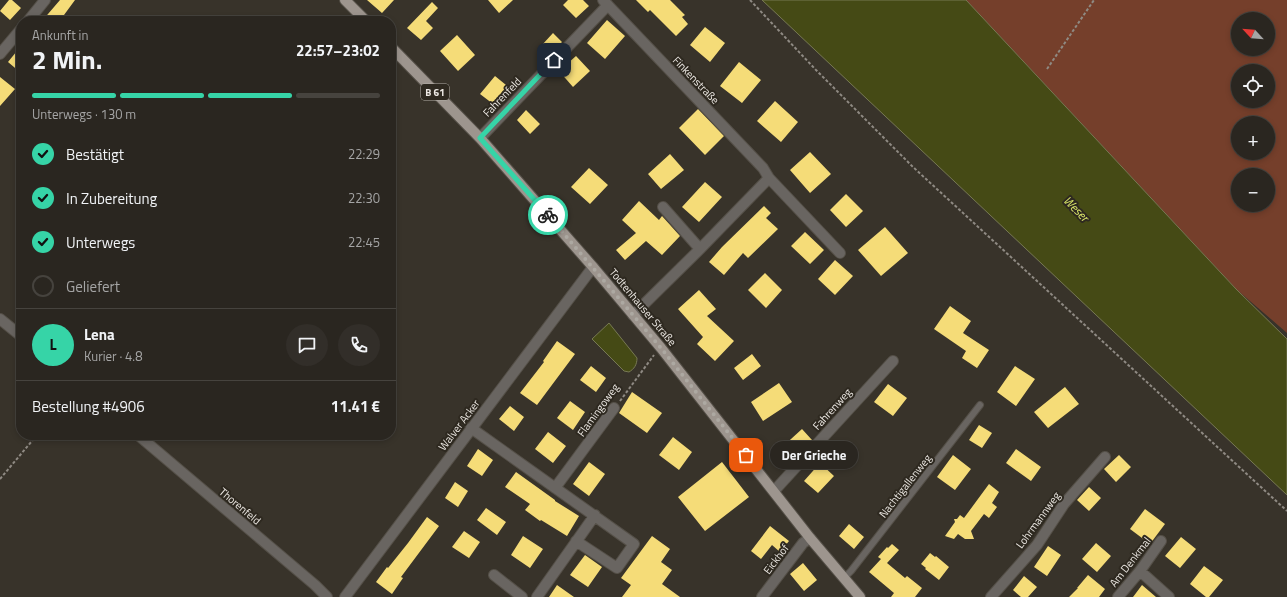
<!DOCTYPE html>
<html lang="de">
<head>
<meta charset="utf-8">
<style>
	:root { --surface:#2a2620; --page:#322e29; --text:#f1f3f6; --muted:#a5a5a5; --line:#46433e; --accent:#36d4a7 }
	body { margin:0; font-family:"Titillium Web",sans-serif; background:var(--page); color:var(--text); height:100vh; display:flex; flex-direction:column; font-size:15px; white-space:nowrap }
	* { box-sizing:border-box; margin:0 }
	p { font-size:13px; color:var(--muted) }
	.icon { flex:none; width:22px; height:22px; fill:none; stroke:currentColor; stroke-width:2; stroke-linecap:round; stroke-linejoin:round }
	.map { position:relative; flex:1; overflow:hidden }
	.drawer { position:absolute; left:16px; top:16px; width:380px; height:424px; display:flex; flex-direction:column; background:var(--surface); border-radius:16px; box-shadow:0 2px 6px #0003,0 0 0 1px var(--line) }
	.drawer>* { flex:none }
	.needle { width:26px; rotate:296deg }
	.fabs { position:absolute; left:1231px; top:12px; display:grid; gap:8px }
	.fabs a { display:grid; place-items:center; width:44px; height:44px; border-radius:50%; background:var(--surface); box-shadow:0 2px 6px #0003,0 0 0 1px var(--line); font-size:20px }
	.pin { position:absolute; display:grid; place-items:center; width:34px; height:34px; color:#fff; margin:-17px; border-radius:8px; box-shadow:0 2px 6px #0006 }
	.courier { position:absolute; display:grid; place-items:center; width:40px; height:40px; margin:-20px; border:3px solid #36d4a7; border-radius:50%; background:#fff; color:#222; box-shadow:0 1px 5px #0007 }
	.bubble { position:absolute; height:28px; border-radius:14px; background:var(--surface); box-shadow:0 2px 6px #0003,0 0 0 1px var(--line); font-size:13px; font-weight:700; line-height:28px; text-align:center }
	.headline em { font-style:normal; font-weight:700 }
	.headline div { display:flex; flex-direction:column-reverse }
	.headline { display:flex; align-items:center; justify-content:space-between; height:68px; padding:0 16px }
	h1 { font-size:26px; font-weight:700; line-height:30px }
	.bar { display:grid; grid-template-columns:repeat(4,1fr); gap:6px 4px; align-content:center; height:48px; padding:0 16px }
	.bar i { height:5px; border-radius:3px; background:var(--line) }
	.bar .selected { background:var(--accent) }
	.bar p { grid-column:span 4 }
	.line { display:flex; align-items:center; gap:10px; padding:0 16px; border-top:1px solid var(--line) }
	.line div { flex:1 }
	.round { display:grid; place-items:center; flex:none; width:42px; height:42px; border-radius:21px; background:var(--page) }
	ol { padding:0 16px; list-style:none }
	li { display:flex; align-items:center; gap:12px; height:44px }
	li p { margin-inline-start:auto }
	li .icon { padding:4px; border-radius:50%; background:var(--accent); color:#111; stroke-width:4 }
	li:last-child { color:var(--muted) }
	li i { width:22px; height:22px; border:2px solid var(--line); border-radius:50% }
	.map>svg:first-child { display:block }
</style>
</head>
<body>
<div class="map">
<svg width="1287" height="597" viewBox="0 0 1287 597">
	<rect width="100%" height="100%" fill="#38332a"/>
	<path fill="#753f2b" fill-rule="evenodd" d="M966 0H1287V333L1236 289ZM1238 19H1268V49H1238ZM1238 71H1268V101H1238ZM1238 123H1268V153H1238ZM1238 175H1268V205H1238Z"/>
	<path fill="#454a15" stroke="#777953" d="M762 0H966L1236 289 1287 339V495Z
		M609 323 637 358C637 365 634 369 629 372L624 371 592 339Z"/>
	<path fill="#f5dc78" d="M9 0H12L21 8 10 20 0 11Z
		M60 0H75L64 15 70 21H42Z
		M367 0H394L382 13Z
		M488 0H513L499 13Z
		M568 0H583L589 6 576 18 563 5Z
		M636 0H670L685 15 682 17 688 24 676 36 650 10 648 12Z
		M432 2 438 8 426 21 433 28 421 40 407 28Z
		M607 20 625 36 605 59 587 43Z
		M705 27 725 43 710 62 690 45Z
		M553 33 562 42 551 53 542 45Z
		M457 35 475 55 458 71 440 51Z
		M21 46V73L8 62Z
		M576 56 590 71 573 87 559 71Z
		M739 62 761 80 742 103 720 86Z
		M495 76 511 89 497 107 480 94Z
		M0 77 15 89 0 106Z
		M775 101 798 122 781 142 757 121Z
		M698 109 724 136 705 155 679 128Z
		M526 110 540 124 530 134 517 120Z
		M810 152 831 174 810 193 790 170Z
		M670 154 684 170 661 189 648 174Z
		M589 168 608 185 590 204 571 187Z
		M705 182 722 197 699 222 682 207Z
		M846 194 863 211 846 227 830 210Z
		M639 201 659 220 662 216 680 236 662 255 646 241 625 260 616 250 636 233 622 220Z
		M764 206 771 213 766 218 778 229 748 258 743 253 724 275 709 262 722 247Z
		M885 227 908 253 881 276 858 250Z
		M805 232 824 250 810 264 791 246Z
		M835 260 853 276 835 295 818 279Z
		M765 273 782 290 766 308 748 290Z
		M699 290 716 309 707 316 734 341 715 361 697 344 703 337 678 309Z
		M950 306 971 321 963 333 989 350 977 368 962 358 966 351 934 329Z
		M557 341 575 354 537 405 520 393 544 362 543 361Z
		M752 354 761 366 743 380 734 368Z
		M591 366 606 378 596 392 580 380Z
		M1015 366 1035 379 1016 406 997 392Z
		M779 383 792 402 763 421 751 402Z
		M888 384 907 398 893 416 874 402Z
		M1065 387 1079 404 1048 428 1034 412Z
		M632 392 662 413 647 433 619 413Z
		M570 401 585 412 573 430 557 418Z
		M510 406 524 417 514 431 499 419Z
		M979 425 992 433 982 448 969 440Z
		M802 429 812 440 790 460 780 449Z
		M548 432 566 446 553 463 535 449Z
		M673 437 692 452 679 470 659 455Z
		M478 449 493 460 482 476 467 466Z
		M1016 449 1041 467 1031 481 1006 463Z
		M953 455 971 469 955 490 937 477Z
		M1119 455 1131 467 1116 482 1104 469Z
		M589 462 605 474 589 496 573 484Z
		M722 462 749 497 705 531 678 497Z
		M820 463 834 476 818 493 804 481Z
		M516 472 555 500V501L579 516 567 536 541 520 540 521 525 510 530 504 505 487Z
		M455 482 468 491 458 507 445 498Z
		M989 484 999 492 992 503 997 507 989 518 984 514 971 531 974 539H965L958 534 954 539 945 536 955 522 954 519H957L960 515 964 518Z
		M1089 487 1101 498 1089 511 1077 500Z
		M486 508 506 522 497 535 477 520Z
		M1145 509 1165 524 1150 544 1130 529Z
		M427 517 439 526 401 577 403 578 392 594 376 582 387 567 388 568 408 543Z
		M849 524 864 537 854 549 839 536Z
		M770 526 789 541 780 552 772 545 761 559 751 551Z
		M464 531 480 542 469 558 452 547Z
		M523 536 543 549 530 568 511 555Z
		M652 536 670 549 661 562 672 570 662 584 680 597H622L631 585 621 578Z
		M1181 537 1196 549 1180 568 1165 556Z
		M1096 543 1111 556 1097 572 1082 559Z
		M892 544 899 550 887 563 905 578 907 576 922 588 915 597H891L894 593 869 572 881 559 878 557 887 547 888 548Z
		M1048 546 1061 555 1047 576 1034 567Z
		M930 553 935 557 936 556 949 567 939 580 925 569 926 568 921 564Z
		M585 555 602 567 588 587 570 575Z
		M803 563 817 580 804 591 790 574Z
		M1204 566 1223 580 1209 597H1206L1190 584Z
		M1088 575 1105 589 1099 597H1069L1078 588H1077Z
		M1024 576 1037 587 1028 597H1021L1013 590Z
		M557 585 574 597H549Z
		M1142 585 1156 597H1133Z"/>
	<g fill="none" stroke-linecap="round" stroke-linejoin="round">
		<defs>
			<path id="lane" d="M844 578 851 571 980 405"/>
			<path id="street" d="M603 0 763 168 769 178 840 253
				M28 21 45 0
				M0 54 21 29
				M480 138 608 5
				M663 207 700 249
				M633 315 700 249 769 178
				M0 319 21 336
				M471 428 634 544 617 568 576 541
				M138 435 315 585 327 597
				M555 488 614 408
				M774 491 893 361
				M1140 571 1169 597
				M494 575 522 597
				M345 597 593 267
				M537 597 595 515
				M762 597 803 543 810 538
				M991 597 1037 545 1064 504 1105 457
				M1118 597 1140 571 1161 541"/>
			<path id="primary" d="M345 0 366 21
				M391 47 480 138 593 267 661 348 810 538 860 597"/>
		</defs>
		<use href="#lane" stroke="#555048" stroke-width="8"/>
		<use href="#street" stroke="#555048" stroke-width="12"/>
		<use href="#primary" stroke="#555048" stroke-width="12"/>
		<path stroke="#8f8a83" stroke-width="2" stroke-dasharray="3 2" stroke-linecap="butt" d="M750 0 816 70 913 167 1287 511
			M1047 69 1094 0
			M620 401 654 355
			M0 479 37 435"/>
		<use href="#lane" stroke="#696561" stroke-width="6"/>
		<use href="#street" stroke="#696561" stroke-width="10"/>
		<use href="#primary" stroke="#9d958e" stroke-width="10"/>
	</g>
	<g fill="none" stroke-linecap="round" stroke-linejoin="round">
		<path stroke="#ada9a2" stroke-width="4" stroke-dasharray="0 7.2" d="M548 215 661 348 746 455"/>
		<path stroke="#36d4a7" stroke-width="5" d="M548 215 480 138 554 60"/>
	</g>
	<g text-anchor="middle" stroke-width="4" stroke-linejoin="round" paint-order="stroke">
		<rect fill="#2e2920" stroke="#b3afa8" stroke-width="1" x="421" y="84" width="28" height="16" rx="3"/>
		<g font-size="10" font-weight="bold" fill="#ece8e3">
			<text x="435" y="96">B 61</text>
		</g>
		<g font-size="11" fill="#ece8e3" stroke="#2e2920">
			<text transform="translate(696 80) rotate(46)" y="4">Finkenstraße</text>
			<text transform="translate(502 97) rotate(-46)" y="4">Fahrenfeld</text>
			<text transform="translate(643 307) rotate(50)" y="4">Todtenhauser Straße</text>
			<text transform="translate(832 409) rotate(-48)" y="4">Fahrenweg</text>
			<text transform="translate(598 410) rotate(-54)" y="4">Flamingoweg</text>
			<text transform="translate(459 425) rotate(-53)" y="4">Walver Acker</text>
			<text transform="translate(905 486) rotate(-52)" y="4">Nachtigallenweg</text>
			<text transform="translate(240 506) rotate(40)" y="4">Thorenfeld</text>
			<text transform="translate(1038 520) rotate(-54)" y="4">Lohrmannweg</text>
			<text transform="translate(776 559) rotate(-53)" y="4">Eickhof</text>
			<text transform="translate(1130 562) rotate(-52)" y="4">Am Denkmal</text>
		</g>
		<g font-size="12" font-style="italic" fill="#e0ed6b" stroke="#2e2920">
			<text transform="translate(1076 209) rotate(45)" y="4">Weser</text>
		</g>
	</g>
</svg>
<div class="fabs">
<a><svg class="needle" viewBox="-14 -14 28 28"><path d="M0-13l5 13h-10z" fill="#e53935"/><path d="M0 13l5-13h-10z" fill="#a5a5a5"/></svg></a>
<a><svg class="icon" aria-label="locate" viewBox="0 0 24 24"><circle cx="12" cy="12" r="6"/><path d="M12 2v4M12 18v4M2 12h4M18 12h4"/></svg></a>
<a>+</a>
<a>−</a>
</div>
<div class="pin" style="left:746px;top:455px;background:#ea580c"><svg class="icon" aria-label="bag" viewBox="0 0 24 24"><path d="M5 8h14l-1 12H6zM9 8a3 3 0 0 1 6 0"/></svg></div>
<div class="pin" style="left:554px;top:60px;background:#1f2937"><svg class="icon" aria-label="home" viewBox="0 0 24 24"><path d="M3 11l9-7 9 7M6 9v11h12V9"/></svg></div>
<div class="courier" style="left:548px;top:215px"><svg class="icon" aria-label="bike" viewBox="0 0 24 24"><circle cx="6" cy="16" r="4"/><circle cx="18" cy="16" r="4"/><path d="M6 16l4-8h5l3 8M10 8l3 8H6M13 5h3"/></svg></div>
<div class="bubble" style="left:770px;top:441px;width:88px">Der Grieche</div>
<section class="drawer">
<div class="headline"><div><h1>2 Min.</h1><p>Ankunft in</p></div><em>22:57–23:02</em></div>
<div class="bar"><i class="selected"></i><i class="selected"></i><i class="selected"></i><i></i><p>Unterwegs · 130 m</p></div>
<ol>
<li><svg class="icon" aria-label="check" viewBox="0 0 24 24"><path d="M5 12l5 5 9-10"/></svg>Bestätigt<p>22:29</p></li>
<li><svg class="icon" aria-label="check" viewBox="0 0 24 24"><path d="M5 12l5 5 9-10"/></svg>In Zubereitung<p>22:30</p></li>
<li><svg class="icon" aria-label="check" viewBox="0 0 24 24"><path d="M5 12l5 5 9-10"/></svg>Unterwegs<p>22:45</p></li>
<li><i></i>Geliefert</li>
</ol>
<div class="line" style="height:72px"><b class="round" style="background:var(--accent);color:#111">L</b><div><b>Lena</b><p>Kurier · 4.8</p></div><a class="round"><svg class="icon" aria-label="chat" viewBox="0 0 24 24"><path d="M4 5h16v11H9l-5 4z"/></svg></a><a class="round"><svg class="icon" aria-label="phone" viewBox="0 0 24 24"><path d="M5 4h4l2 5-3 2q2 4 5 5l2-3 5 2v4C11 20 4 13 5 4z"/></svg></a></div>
<div class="line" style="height:52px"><div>Bestellung #4906</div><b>11.41 €</b></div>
</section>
</div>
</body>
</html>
